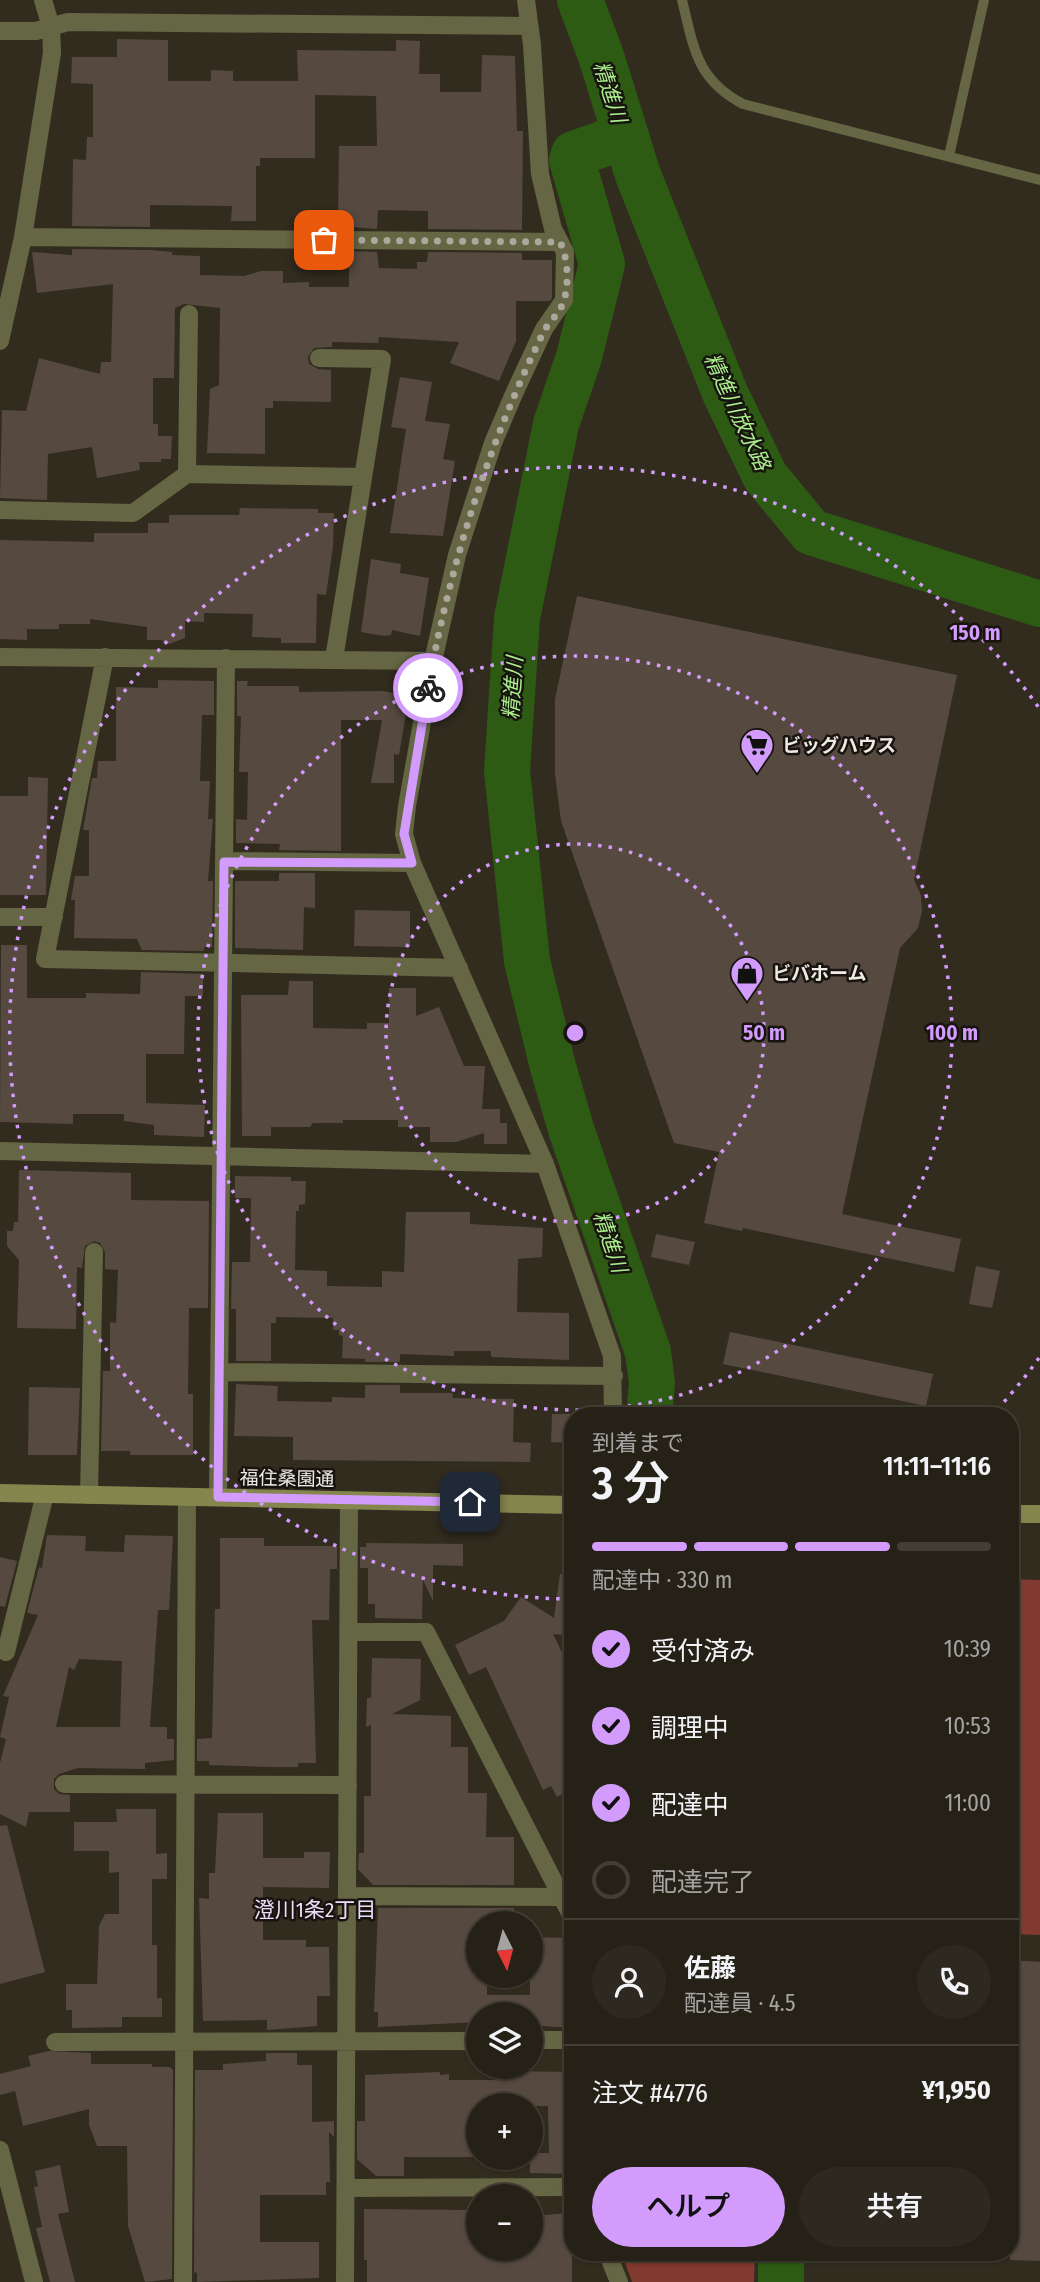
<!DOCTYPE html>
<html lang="ja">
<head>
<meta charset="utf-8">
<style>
	:root { --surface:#262117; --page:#2e2920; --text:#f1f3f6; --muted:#a4a3a1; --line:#423e36; --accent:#d39cfc }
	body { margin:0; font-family:"Fira Sans Condensed","Noto Sans JP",sans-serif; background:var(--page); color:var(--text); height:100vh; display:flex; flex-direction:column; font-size:26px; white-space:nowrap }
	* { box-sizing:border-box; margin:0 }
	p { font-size:23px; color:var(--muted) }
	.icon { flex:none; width:38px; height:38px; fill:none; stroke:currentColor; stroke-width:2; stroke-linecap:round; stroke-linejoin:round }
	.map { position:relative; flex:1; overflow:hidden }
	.sheet { position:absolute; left:564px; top:1407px; width:455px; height:854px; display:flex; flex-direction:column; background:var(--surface); border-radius:28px; box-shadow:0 2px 5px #0004,0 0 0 2px var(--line) }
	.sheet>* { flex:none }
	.needle { width:46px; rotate:174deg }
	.tools { position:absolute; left:466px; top:1911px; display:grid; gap:14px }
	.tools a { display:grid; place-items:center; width:77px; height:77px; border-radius:50%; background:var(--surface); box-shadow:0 2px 5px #0004,0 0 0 2px var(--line); font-size:35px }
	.pin { position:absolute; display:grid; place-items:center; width:60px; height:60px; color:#fff; margin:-30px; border-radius:14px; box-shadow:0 4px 10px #0006 }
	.courier { position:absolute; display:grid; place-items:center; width:70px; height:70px; margin:-35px; border:5px solid #d39cfc; border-radius:50%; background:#fff; color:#222; box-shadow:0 2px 9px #0007 }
	.head em { font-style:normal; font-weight:600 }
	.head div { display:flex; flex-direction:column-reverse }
	.head { display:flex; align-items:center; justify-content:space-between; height:119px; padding:0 28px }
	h1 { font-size:46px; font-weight:600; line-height:52px }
	.bar { display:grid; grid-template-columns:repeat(4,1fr); gap:10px 7px; align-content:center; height:84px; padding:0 28px }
	.bar i { height:9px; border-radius:5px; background:var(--line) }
	.bar .on { background:var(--accent) }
	.bar p { grid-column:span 4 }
	.line { display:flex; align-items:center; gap:18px; padding:0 28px; border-top:2px solid var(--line) }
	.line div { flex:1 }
	.round { display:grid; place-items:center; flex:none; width:74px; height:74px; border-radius:37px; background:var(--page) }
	ol { padding:0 28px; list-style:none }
	li { display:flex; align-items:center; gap:21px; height:77px }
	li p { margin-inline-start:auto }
	li .icon { padding:7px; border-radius:50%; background:var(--accent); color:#111; stroke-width:4 }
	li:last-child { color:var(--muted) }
	li i { width:38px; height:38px; border:4px solid var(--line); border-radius:50% }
	.button { display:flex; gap:14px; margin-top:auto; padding:14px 28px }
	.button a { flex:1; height:80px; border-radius:42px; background:var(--accent); color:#111; font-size:28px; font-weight:600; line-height:80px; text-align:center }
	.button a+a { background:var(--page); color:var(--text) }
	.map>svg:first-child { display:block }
</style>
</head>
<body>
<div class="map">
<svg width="1040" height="2282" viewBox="0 0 1040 2282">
	<rect width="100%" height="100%" fill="#322c1f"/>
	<path fill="#82392f" d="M1010 1579 1040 1580V1935L1010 1934Z
		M621 2252H755L754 2282H632Z"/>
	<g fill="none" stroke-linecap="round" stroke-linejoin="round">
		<path stroke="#2d5b14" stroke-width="46" d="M580 0 601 56 638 175 725 393 765 476 811 532 1040 604
			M625 136 574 154 572 160 602 264 579 357 556 424 517 618 507 771 527 961 553 1067 571 1129 648 1352 652 1383 649 1416
			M781 2282V2252"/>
	</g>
	<path fill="#564940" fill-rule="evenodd" d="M117 39 168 40V81H211V70L233 71V81H298L297 50 396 51V40L420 41 419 74H440V92H481L482 55 515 56 517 131H523L522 230 428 229V211L378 210 377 229 342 226 343 222H338L339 146H377L376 96 315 95V158H260V166H256V221H231L232 206 150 205V227L72 226 73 159 86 160 87 137H93V84L71 83 72 57H117Z
		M72 249 150 250 172 252V255L200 256V275L244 276 261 271H283V283L309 282V287H349V251L377 252 379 268 417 269V262H427L428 252 522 253V260H552V298L550 301H516V341L499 381 450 363 459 342 379 337 378 343 332 342V347L314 348 308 357 309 364 318 369 331 370V402L273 401V408H265V454L207 453 210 389 219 385 220 308 184 304 175 308 174 378H153V424H158V436H172L171 459H161V462H139L140 470 97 478 92 447 48 454 47 500 0 498 2 410 26 411 39 358 100 374 101 362H111L113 284 37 293 32 252 72 255Z
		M400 377 432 382 425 421 450 424 443 459 455 461 443 536 390 533 406 429 391 427Z
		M240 508 318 509V513H334L333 547 326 595 317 594 316 643H281V638L252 637 253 614 204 613V622L185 621V638L169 644 161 640H147V627L90 619V624H59V629H27V640L0 639V540L94 542V533H148V523H169V515H239Z
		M371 559 401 564 400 573 429 578 420 636 392 630 391 635 384 636 361 632Z
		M577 596 957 675 914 880 921 895 922 911 918 928 900 948 842 1214 961 1239 954 1272 743 1228 742 1231 704 1223 719 1152 674 1143 561 821 555 774V699Z
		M158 680 214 681V715H202L200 781H210L208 819H213L208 881H213L212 947H204V951L142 950 137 939 74 938 75 900H71L75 876H89V830H83L92 778H97L98 761H116V687L158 688Z
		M237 681H248L247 686H299V692L383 691 409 696 399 755 394 754V783H371L382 720H341V851L279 850 280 844 236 843V819L247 820 248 772H239L241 716H237Z
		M28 777 48 778 46 895H0V796H28Z
		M279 873H315V908L304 907 303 950 235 948V881H279Z
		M355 910 410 911V947L354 946Z
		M1 945H27V998H86V993L140 994 141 972 203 974V996H185L184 1054H146V1103L205 1105 204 1137 154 1135V1125L124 1121V1114H73V1124L0 1122Z
		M289 981H313V1028L367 1029V1023H389V988H416V1016L439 1007 464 1066H485L482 1109H500V1123H507V1144H484V1133L456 1142H430V1127H398V1120H343V1123H313L310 1127H271V1136H242L241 995H288Z
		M19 1170 131 1173V1200L209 1201 208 1308H189L188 1394H193V1455H130V1451H101L103 1371H110V1322L116 1323 118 1270 105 1269V1252L100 1243 94 1241 85 1246 82 1268 77 1267 76 1329 17 1328 19 1260 7 1246V1231H13L14 1222H18Z
		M235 1176 291 1177V1181H306L305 1204 299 1205V1211H296L295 1270 327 1271V1286L382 1287V1271L404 1272 406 1212H470V1224L543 1228 542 1257 518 1259 517 1312 569 1313V1360L491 1357V1351H454V1356L400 1354V1362H365V1359L342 1358 343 1336 339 1335V1330H333V1318L276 1317V1323H271V1361H236V1309H231L232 1262H250L251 1198H235Z
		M656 1234 695 1242 689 1265 651 1257Z
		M976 1266 1000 1271 992 1308 969 1304Z
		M730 1332 933 1374 926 1406 723 1364Z
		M236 1384 278 1386 277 1401 332 1402V1397L365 1398V1385H400V1393H452L453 1398 514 1399 513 1442 531 1443 530 1462 293 1460V1437L234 1436Z
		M29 1387 80 1388 77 1455H28Z
		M552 1414H572V1443L551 1442Z
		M47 1535 86 1536 85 1551 124 1552 125 1535 173 1536 169 1610H158L150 1727H167V1739H174V1760L145 1763V1769L78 1768 59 1774 54 1779V1789L59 1794 70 1795V1812H29L26 1827 0 1814V1763L6 1739 0 1737 9 1697 3 1696 38 1615 27 1613 39 1567 42 1568ZM79 1659 122 1661 120 1727H56L69 1667 74 1670Z
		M220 1538H264V1546H337V1569H330L329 1620H312L316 1763H298V1767H268L209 1765V1761H197V1739L212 1738 215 1609H220Z
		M366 1543 463 1544V1566L433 1565V1601L423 1580 422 1619 375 1618V1604H368V1568H360V1547H366Z
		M0 1557 17 1561 5 1607 0 1606Z
		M560 1574 572 1575V1636L553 1634 572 1673V1789L557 1797 551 1786 543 1790 486 1667 469 1675 455 1645 504 1621 521 1597 554 1618Z
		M372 1658 421 1659 420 1700 392 1714 451 1716V1747H468V1793H487L486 1837H514V1885H373L358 1869 359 1853H364V1796H371V1725L366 1727 367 1698H371Z
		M116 1809H156V1854L167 1853V1879H152V1945H157V1998H162V2017H122V2027L72 2028V2010H66V1984H97L99 1926 105 1914H119V1872L109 1873V1851H74V1822H117Z
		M218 1813H263V1858H304V1852H330L329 1888 263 1887V1940H306V1947H329L330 1996H317V2026L267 2030V2020L203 2021 199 1898 209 1899V1873H215Z
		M7 1825 45 1972 0 1984V1826Z
		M378 1908H514V1923H478V1977H487V1995H530V1937L572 1938V2028L530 2025V2014H478V2022L378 2027V2012H374Z
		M1010 1960 1040 1962V2261L1010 2260Z
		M49 2051 91 2053V2064H152V2067H170L173 2070 172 2279 145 2282 128 2226 127 2146H97L89 2125V2109L23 2126 15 2091 0 2095V2074L31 2066 28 2056Z
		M266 2053H297V2065H312V2122L334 2121V2137L329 2132 330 2182H326V2195H260V2242H319V2278L197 2282V2272L194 2273 195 2070H223V2064L266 2061Z
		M506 2071 572 2072V2174L530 2173V2153H549L548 2106 478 2105V2157H404V2176H376L357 2159V2121H365V2075L440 2072V2075L449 2074V2080H506Z
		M60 2165 69 2212 58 2214 75 2282H50L36 2228 42 2227 34 2187 38 2186 35 2171Z
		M364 2209 471 2210 472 2219H478L479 2250H530V2216L572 2213V2282H367V2260H364Z"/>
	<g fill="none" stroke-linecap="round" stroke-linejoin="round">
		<path stroke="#646644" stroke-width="10" d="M682 0C694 48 696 79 743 104L1040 180
			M949 156 984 0"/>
		<path stroke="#646644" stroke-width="18" d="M526 0 532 45 540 174 553 229 565 252 564 300 544 329 513 396 493 443 457 555 433 661 407 806 404 834 412 863 545 1164 612 1356 613 1416
			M0 31H36L68 22 529 26
			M23 237 560 242
			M0 341 23 237 52 53 51 27 43 0
			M319 358 382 359 334 659
			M187 474 189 314
			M0 510 133 513 187 474 363 477
			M0 657 433 661
			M105 657 45 959 459 968
			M224 861 412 863
			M0 917H54
			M0 1151 545 1164
			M220 1372 614 1376
			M89 1495 94 1252
			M218 1497 226 658
			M349 1632H426L572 1917
			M6 1652 45 1494
			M64 1784 348 1785
			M347 1896 563 1897
			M530 2040H572
			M55 2042 478 2041
			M0 2150 34 2282
			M346 2188 572 2187
			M607 2252 619 2282
			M183 2282 187 1497
			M345 2282 349 1500"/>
		<path stroke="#84864e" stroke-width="18" d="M0 1493 572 1505
			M1010 1514H1040"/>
	</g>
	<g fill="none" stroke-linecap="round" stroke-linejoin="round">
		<path stroke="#aca89e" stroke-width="7" stroke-dasharray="0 12.6" d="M324 240 560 242C569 259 570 293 560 309 555 318 546 325 542 335 487 448 450 565 428 688"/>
		<path stroke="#d39cfc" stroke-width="9" d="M428 688 404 834 412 863 224 862 218 1497 470 1502"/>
	</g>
	<g fill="none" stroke="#d39cfc" stroke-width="3.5" stroke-dasharray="3.5 7">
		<circle cx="575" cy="1033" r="189"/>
		<circle cx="575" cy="1033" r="377"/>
		<path d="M1039 1358A566 566 0 0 1 992 1415M570 1599A566 566 0 1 1 1039 708"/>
	</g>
	<defs>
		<symbol id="supermarket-pin" viewBox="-11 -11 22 30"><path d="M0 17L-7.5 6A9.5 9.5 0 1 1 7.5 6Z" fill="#d39cfc" stroke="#17140f"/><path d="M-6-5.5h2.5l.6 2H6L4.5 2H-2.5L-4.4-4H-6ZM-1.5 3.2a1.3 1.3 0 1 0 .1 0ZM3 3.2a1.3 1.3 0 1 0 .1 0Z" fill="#111"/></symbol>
		<symbol id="shop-pin" viewBox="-11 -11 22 30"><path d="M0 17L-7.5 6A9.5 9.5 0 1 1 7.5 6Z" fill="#d39cfc" stroke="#17140f"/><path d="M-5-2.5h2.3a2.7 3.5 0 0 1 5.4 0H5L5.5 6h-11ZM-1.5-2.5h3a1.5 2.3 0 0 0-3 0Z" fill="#111"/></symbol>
	</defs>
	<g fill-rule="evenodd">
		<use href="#supermarket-pin" x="738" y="726" width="38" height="52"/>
		<use href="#shop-pin" x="728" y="954" width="38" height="52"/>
	</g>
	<g text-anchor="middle" stroke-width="5" stroke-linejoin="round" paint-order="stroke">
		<g font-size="19" font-weight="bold" fill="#eeeae2" stroke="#17140f" text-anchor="start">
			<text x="782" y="752">ビッグハウス</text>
			<text x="772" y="980">ビバホーム</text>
		</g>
		<g font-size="19" fill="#eeeae2" stroke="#17140f">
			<text transform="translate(287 1478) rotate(1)" y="7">福住桑園通</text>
		</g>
		<g font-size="21" font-style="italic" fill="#aaed8d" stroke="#17140f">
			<text transform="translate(610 92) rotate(72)" y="7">精進川</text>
			<text transform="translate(737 412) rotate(65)" y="7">精進川放水路</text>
			<text transform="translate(513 688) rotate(-86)" y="7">精進川</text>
			<text transform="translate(610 1242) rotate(71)" y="7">精進川</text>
		</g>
		<g font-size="21" fill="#ecddf9" stroke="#17140f">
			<text x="315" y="1917">澄川1条2丁目</text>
		</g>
	</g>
	<circle cx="575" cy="1033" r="10" fill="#d39cfc" stroke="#17140f" stroke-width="3.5"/>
	<g font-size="21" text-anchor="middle" font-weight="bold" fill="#d39cfc" stroke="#17140f" stroke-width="5" stroke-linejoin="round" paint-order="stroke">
		<text x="975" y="640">150 m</text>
		<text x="764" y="1040">50 m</text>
		<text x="952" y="1040">100 m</text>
	</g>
</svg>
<div class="tools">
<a><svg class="needle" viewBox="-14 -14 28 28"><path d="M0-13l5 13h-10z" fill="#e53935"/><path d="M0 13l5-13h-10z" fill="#a4a3a1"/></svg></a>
<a><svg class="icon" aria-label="layers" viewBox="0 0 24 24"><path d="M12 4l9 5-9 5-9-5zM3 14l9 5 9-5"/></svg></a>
<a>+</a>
<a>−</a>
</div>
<div class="pin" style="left:324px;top:240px;background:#ea580c"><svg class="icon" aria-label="bag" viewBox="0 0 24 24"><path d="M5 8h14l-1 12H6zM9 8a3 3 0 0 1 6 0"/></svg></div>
<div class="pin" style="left:470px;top:1502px;background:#1f2937"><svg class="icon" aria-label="home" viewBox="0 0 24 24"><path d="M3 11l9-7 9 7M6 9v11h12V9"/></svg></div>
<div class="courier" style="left:428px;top:688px"><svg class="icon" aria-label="bike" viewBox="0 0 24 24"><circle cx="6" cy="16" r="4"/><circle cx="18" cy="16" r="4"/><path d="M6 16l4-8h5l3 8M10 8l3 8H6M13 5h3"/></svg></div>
<section class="sheet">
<div class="head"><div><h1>3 分</h1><p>到着まで</p></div><em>11:11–11:16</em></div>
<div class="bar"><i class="on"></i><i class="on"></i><i class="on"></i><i></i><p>配達中 · 330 m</p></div>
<ol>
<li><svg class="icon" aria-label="check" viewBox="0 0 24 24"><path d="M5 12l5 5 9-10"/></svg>受付済み<p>10:39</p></li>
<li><svg class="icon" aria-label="check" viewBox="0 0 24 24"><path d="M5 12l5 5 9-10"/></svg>調理中<p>10:53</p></li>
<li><svg class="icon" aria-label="check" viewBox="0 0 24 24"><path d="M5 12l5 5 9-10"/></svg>配達中<p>11:00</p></li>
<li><i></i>配達完了</li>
</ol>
<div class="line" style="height:126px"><a class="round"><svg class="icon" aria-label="person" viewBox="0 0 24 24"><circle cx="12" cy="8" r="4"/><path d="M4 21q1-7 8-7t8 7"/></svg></a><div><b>佐藤</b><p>配達員 · 4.5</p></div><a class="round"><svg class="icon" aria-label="phone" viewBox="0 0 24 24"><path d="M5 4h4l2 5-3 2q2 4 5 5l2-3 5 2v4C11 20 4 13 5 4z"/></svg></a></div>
<div class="line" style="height:91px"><div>注文 #4776</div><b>¥1,950</b></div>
<div class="button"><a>ヘルプ</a><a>共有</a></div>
</section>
</div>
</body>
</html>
